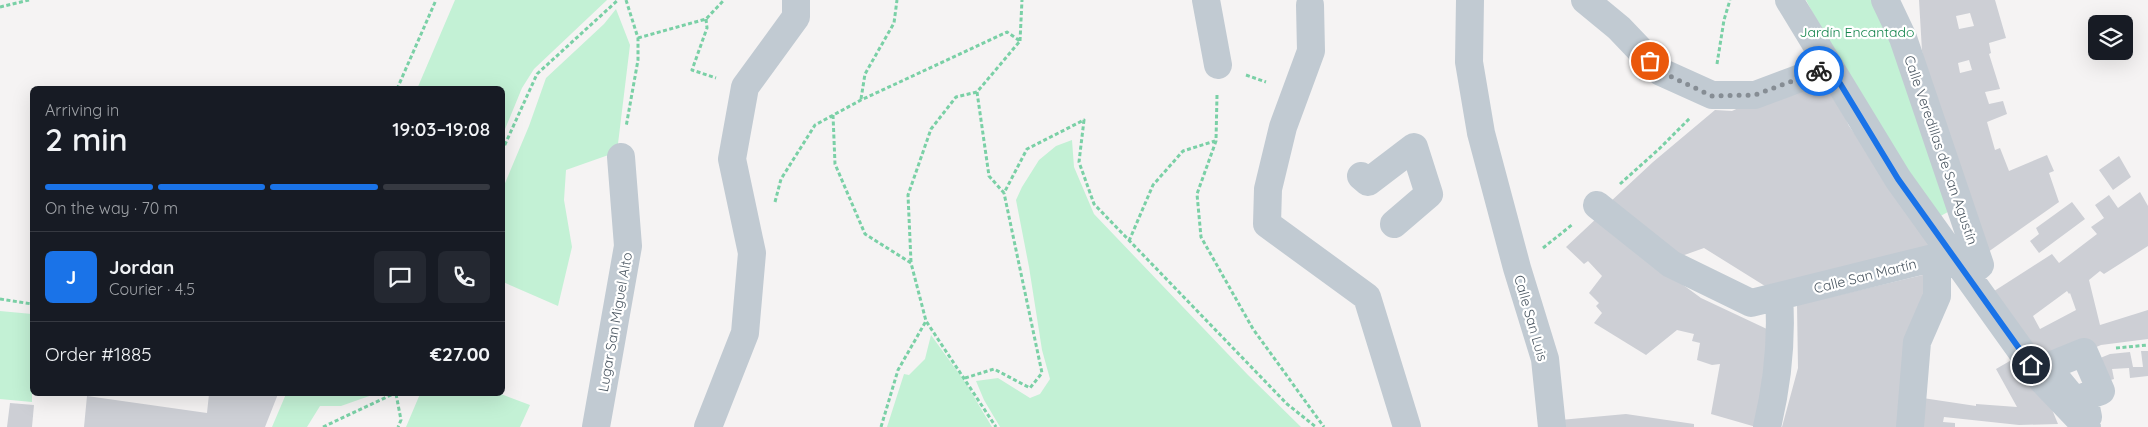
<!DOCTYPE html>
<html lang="en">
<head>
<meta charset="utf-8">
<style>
	:root { --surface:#171b24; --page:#242831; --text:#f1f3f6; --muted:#9ea1a6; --line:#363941; --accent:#1a73e8 }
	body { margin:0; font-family:Quicksand,sans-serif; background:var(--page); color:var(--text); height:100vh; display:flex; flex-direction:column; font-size:19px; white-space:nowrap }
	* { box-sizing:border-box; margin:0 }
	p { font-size:16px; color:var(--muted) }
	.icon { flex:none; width:28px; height:28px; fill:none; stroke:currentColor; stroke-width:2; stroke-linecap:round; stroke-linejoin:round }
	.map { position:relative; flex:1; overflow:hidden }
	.drawer { position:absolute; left:30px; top:86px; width:475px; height:310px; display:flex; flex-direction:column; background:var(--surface); border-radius:8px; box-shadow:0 5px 20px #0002 }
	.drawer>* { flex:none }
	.fabs { position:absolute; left:2088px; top:15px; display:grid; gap:10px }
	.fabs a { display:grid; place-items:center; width:45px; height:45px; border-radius:8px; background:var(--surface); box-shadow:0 5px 20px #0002; font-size:25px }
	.pin { position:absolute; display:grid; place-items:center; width:42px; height:42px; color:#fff; margin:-21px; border:2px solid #fff; border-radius:50%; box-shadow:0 1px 5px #0007 }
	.courier { position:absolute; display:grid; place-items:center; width:50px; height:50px; margin:-25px; border:4px solid #1a73e8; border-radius:50%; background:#fff; color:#222; box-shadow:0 1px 6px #0007 }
	.head em { font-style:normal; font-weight:600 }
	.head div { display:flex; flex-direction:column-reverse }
	.head { display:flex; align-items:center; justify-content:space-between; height:85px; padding:0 15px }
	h1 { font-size:32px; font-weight:600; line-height:38px }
	.bar { display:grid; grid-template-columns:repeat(4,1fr); gap:8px 5px; align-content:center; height:60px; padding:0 15px }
	.bar i { height:6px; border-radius:4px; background:var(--line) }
	.bar .selected { background:var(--accent) }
	.bar p { grid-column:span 4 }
	.line { display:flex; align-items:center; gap:12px; padding:0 15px; border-top:1px solid var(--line) }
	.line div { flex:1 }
	.round { display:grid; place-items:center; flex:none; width:52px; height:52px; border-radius:8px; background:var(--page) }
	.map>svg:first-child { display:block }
</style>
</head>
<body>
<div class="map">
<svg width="2148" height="427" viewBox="0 0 2148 427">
	<rect width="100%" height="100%" fill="#f5f3f3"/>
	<path fill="#c3f1d5" d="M455 0H607L534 69 522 88 503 134 502 89H417Z
		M1806 0H1876L1955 208 1937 218 1837 60Z
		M616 9 630 45 617 152 566 170 564 200 572 247 558 306 503 282V188L529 126 546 78 604 24Z
		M1072 140 1074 167 1094 214 1248 375 1301 427H1000L984 400 976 381 998 378 1030 398 1040 394 1050 379 1042 350 1029 267 1016 200 1022 187 1039 160 1056 146Z
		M0 311 32 314V402L0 399Z
		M931 335 965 382 992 427H887L904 374 909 375 925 359Z
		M286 394H375L341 406H320L307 427H272Z
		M420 394H501L530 405 520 427H406Z"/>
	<path fill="#cdcfd5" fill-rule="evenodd" d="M1919 0H1995L2006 38 1989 43 1991 53 1989 54 2000 89 1985 92 1989 104 2003 101 2007 114 1987 122 1995 150 2000 148 2009 171 2047 155 2054 171 2049 173 2059 202 1988 252 1935 107 1922 51ZM1970 13 1974 26 1959 29 1956 16ZM1969 60 1972 70 1960 73 1958 63Z
		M1829 82 1849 126 1937 245 1765 286 1704 248 1676 258 1609 203 1653 162 1715 110 1732 111 1751 102Z
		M2119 156 2131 177 2113 190 2099 170Z
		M2140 192 2148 206V246L2104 274 2100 271 2089 280 2100 325 2148 310V339L2101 345 2040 371 1988 295 2052 254 2059 263 2097 234 2091 227 2104 218 2095 205 2109 195 2118 208ZM2067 291 2069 294 2070 293 2076 310 2040 329 2033 316Z
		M2072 202 2085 219 2039 253 2030 241 2039 234 2036 228Z
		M1598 217 1645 257 1701 298 1769 330 1756 427 1711 414 1720 364 1712 365 1697 360 1700 343 1692 341 1694 334 1677 330 1646 355 1594 323 1602 313 1596 306 1599 303 1589 293 1602 276 1588 261 1584 264 1566 247Z
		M1927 274 1908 427H1782L1798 368 1797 305Z
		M2141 351H2148V376L2130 378 2129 368 2112 369 2114 379 2097 384 2088 363 2110 354 2130 352 2133 367H2143Z
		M2015 358 2051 407 2058 424 2019 425 1944 417 1943 422 1955 423V427H1913L1916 397 1976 406V404L2017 407 1996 369Z
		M209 394H278L265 427H84L87 396 207 413Z
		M10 403 34 405 32 427H7Z
		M1626 414 1694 424V427H1561L1560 420Z"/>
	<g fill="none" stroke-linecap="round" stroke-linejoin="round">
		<path stroke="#7ad0a6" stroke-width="3" stroke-dasharray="4 2.5" stroke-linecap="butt" d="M626 0 638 38V60L626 127
			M0 7 29 0
			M706 19 707 28 692 70 716 78
			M638 38 706 19 724 0
			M1020 41 1022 0
			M1717 64 1724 20 1730 0
			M1246 75 1266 82
			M397 89 436 0
			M1217 95 1216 141 1197 194 1201 237 1253 329 1324 427
			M861 99 865 74 894 23 897 0
			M833 115 835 164 865 234 911 263 926 321 996 427
			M502 151 537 74 618 0
			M1620 184 1659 149 1690 118
			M775 202 781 179 815 125 861 100 1007 32 1020 41 977 92 989 176 1004 193 1027 149 1084 120 1079 162 1094 204 1287 404 1316 427
			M1129 241 1153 185 1183 151 1215 141
			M1543 248 1573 224
			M911 262 908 195 931 129 956 97 977 92
			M0 299 32 304
			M2116 348 2148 345
			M965 378 994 369 1030 388 1042 373 1004 193
			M396 394 401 420 398 427
			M323 427 393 394
			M881 427 898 370 926 321"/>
		<path stroke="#c1cad2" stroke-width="28" d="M1206 0 1218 65
			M1470 0 1469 62 1481 133 1517 268 1545 359 1552 427
			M1585 0 1619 28 1661 72 1712 95H1755L1830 67
			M1789 0 1898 179 2042 380 2087 427
			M1885 0 1903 38 1980 265 1974 270
			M1310 5 1311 51 1283 127 1268 189 1267 224 1367 297 1407 427
			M1361 176 1368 182 1414 147 1429 194 1394 224
			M1597 205 1671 264 1751 303 1937 257 1949 250
			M2084 352 2101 391 2084 397 2088 417 2047 367Z
			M596 427 628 246 621 157
			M708 427 745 333 752 253 732 159 745 87 796 17V0
			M1767 427C1777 385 1782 340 1779 297
			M1910 427 1917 342 1937 296V257"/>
	</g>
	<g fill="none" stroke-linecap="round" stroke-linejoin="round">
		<path stroke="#868d94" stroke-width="5" stroke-dasharray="0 9" d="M1650 61 1661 72 1712 96 1755 95 1819 71"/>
		<path stroke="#1a73e8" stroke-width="6" d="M1819 71 1830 67 1898 179 2031 365"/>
	</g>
	<g text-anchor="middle" stroke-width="4.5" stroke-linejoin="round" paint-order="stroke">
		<g font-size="14" fill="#17864f" stroke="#fff">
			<text x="1857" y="37">Jardín Encantado</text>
		</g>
		<g font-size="14" fill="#4a5661" stroke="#fff">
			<text transform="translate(1941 150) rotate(71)" y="5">Calle Veredillas de San Agustín</text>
			<text transform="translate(1865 276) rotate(-14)" y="5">Calle San Martín</text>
			<text transform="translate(1531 318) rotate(74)" y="5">Calle San Luis</text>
			<text transform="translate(615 322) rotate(-80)" y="5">Lugar San Miguel Alto</text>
		</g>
	</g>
</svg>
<div class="fabs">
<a><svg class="icon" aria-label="layers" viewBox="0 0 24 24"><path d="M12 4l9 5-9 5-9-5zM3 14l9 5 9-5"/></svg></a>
</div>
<div class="pin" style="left:1650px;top:61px;background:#ea580c"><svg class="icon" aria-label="bag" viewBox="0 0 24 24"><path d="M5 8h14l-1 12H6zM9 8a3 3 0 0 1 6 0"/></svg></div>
<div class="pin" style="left:2031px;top:365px;background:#1f2937"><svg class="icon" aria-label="home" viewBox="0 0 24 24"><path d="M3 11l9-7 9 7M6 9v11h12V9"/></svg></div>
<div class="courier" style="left:1819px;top:71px"><svg class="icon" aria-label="bike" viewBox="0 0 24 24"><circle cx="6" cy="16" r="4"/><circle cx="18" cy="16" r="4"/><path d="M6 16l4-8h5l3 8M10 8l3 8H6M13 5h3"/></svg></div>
<section class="drawer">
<div class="head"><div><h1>2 min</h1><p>Arriving in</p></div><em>19:03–19:08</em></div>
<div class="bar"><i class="selected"></i><i class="selected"></i><i class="selected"></i><i></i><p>On the way · 70 m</p></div>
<div class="line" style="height:90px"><b class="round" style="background:var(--accent);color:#fff">J</b><div><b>Jordan</b><p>Courier · 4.5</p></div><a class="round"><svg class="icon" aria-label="chat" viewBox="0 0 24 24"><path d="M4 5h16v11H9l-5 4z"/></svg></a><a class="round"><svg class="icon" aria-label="phone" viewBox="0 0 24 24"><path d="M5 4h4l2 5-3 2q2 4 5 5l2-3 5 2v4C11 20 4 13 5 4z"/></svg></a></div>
<div class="line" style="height:65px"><div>Order #1885</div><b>€27.00</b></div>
</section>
</div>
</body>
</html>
